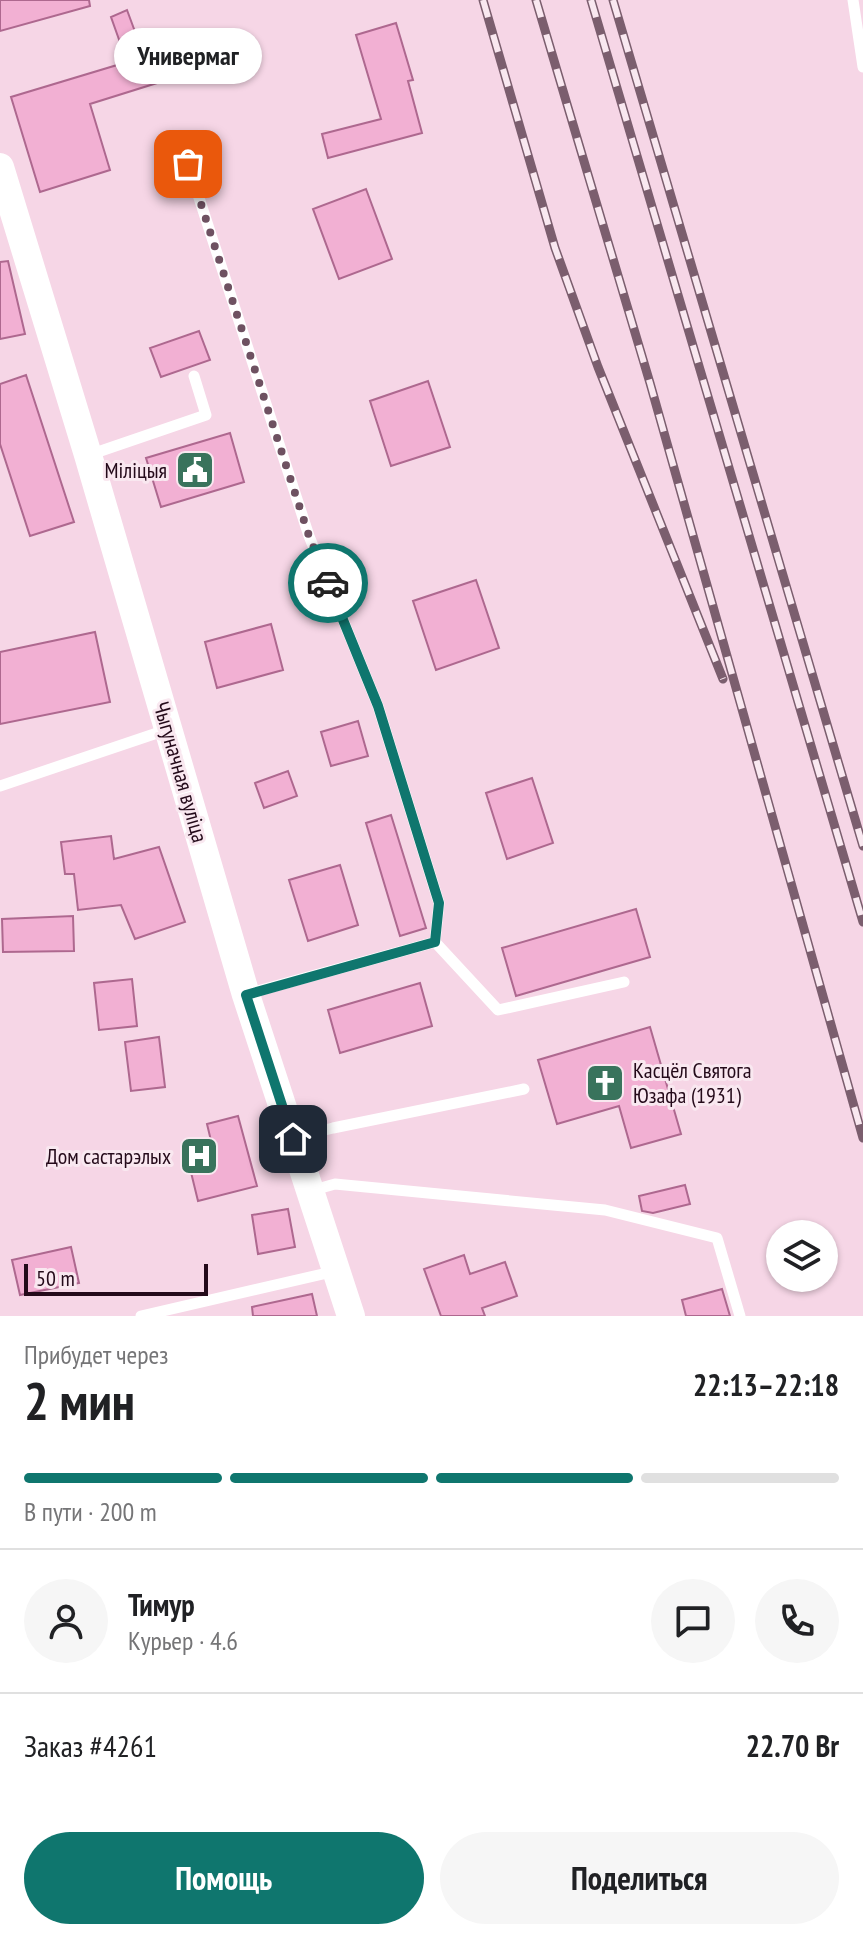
<!DOCTYPE html>
<html lang="ru">
<head>
<meta charset="utf-8">
<style>
	:root { --surface:#fff; --page:#f6f6f6; --text:#202124; --muted:#757577; --line:#e0e0e0; --accent:#0f766e }
	body { margin:0; font-family:"PT Sans Narrow",sans-serif; background:var(--page); color:var(--text); height:100vh; display:flex; flex-direction:column; font-size:30px; white-space:nowrap }
	* { box-sizing:border-box; margin:0 }
	p { font-size:26px; color:var(--muted) }
	.icon { flex:none; width:44px; height:44px; fill:none; stroke:currentColor; stroke-width:2; stroke-linecap:round; stroke-linejoin:round }
	.map { position:relative; height:1316px; overflow:hidden }
	.drawer { display:flex; flex-direction:column; background:var(--surface); flex:1 }
	.drawer>* { flex:none }
	.buttons { position:absolute; left:766px; top:1220px; display:grid; gap:16px }
	.buttons a { display:grid; place-items:center; width:72px; height:72px; border-radius:50%; background:var(--surface); box-shadow:0 2px 6px #0004; font-size:40px }
	.scale { position:absolute; left:24px; bottom:20px; width:184px; box-sizing:border-box; padding-left:8px; border:4px solid #240a1a; border-top:0; font-size:22px; line-height:28px; white-space:nowrap; color:#240a1a; -webkit-text-stroke:6px #f9e8f0; paint-order:stroke }
	.pin { position:absolute; display:grid; place-items:center; width:68px; height:68px; color:#fff; margin:-34px; border-radius:16px; box-shadow:0 4px 12px #0006 }
	.courier { position:absolute; display:grid; place-items:center; width:80px; height:80px; margin:-40px; border:6px solid #0f766e; border-radius:50%; background:#fff; color:#222; box-shadow:0 2px 10px #0007 }
	.bubble { position:absolute; height:56px; border-radius:28px; background:var(--surface); box-shadow:0 2px 6px #0004; font-size:26px; font-weight:800; line-height:56px; text-align:center }
	.head em { font-style:normal; font-weight:800 }
	.head div { display:flex; flex-direction:column-reverse }
	.head { display:flex; align-items:center; justify-content:space-between; height:136px; padding:0 24px }
	h1 { font-size:52px; font-weight:800; line-height:60px }
	.bar { display:grid; grid-template-columns:repeat(4,1fr); gap:12px 8px; align-content:center; height:96px; padding:0 24px }
	.bar i { height:10px; border-radius:6px; background:var(--line) }
	.bar .current { background:var(--accent) }
	.bar p { grid-column:span 4 }
	.line { display:flex; align-items:center; gap:20px; padding:0 24px; border-top:2px solid var(--line) }
	.line div { flex:1 }
	.round { display:grid; place-items:center; flex:none; width:84px; height:84px; border-radius:42px; background:var(--page) }
	.primary-button { display:flex; gap:16px; margin-top:auto; padding:16px 24px }
	.primary-button a { flex:1; height:92px; border-radius:48px; background:var(--accent); color:#fff; font-size:32px; font-weight:800; line-height:92px; text-align:center }
	.primary-button a+a { background:var(--page); color:var(--text) }
	.map>svg:first-child { display:block }
</style>
</head>
<body>
<div class="map">
<svg width="863" height="1316" viewBox="0 0 863 1316">
	<rect width="100%" height="100%" fill="#f6d6e6"/>
	<path fill="#f2b0d3" stroke="#ae688f" stroke-width="2" d="M0 0H89L90 6 0 31Z
		M127 10 144 56 148 55 157 83 90 104 110 170 40 192 11 97 127 62 111 17Z
		M396 23 413 80 408 81 422 133 328 158 322 134 381 119 356 35Z
		M366 189 392 259 339 279 313 209Z
		M8 261 25 334 0 339V262Z
		M199 331 210 360 161 377 150 348Z
		M26 375 74 522 30 536 0 444V384Z
		M428 381 450 447 391 466 370 401Z
		M230 433 244 482 161 507 146 458Z
		M476 580 499 648 436 670 413 601Z
		M271 624 283 670 217 688 205 642Z
		M95 632 110 702 0 724V652Z
		M358 721 368 756 331 766 321 732Z
		M288 771 297 796 264 808 255 783Z
		M532 778 553 843 507 859 486 793Z
		M391 815 426 928 400 936 366 823Z
		M111 836 114 859 159 847 185 922 135 939 121 905 78 910 74 874H65L61 842Z
		M340 865 358 925 308 941 289 880Z
		M636 909 650 957 516 996 502 948Z
		M73 916 74 951 3 952 2 919Z
		M132 979 137 1026 99 1030 94 983Z
		M420 983 432 1026 340 1053 328 1010Z
		M650 1027 681 1134 631 1148 619 1106 557 1124 538 1060Z
		M159 1037 165 1087 131 1091 125 1042Z
		M238 1116 257 1186 198 1201 187 1156 213 1149 207 1124Z
		M685 1185 690 1204 653 1213 642 1211 639 1196Z
		M288 1209 295 1247 258 1254 252 1215Z
		M71 1247 79 1283 20 1295 12 1260Z
		M464 1255 470 1274 505 1262 517 1296 482 1308 485 1316H441L424 1269Z
		M722 1289 730 1316H686L682 1300Z
		M312 1294 317 1316H253L252 1307Z"/>
	<g fill="none" stroke-linecap="round" stroke-linejoin="round">
		<path stroke="#fff" stroke-width="11" d="M853 0 863 67
			M188 164 309 536 378 706 439 903 435 942 247 994
			M89 455 206 415 194 376
			M0 786 166 730
			M435 942 498 1010 624 982
			M293 1138 333 1128 524 1089
			M310 1191 335 1184 605 1210 717 1238 740 1316
			M141 1316 336 1271"/>
		<path stroke="#fff" stroke-width="28" d="M0 167 88 455 246 995 351 1316"/>
		<defs>
			<path id="rail" d="M483 0 555 248 598 367 723 679
				M536 0 650 383 863 1138
				M591 0 863 922
				M613 0 863 846"/>
		</defs>
		<use href="#rail" stroke="#7b5e6e" stroke-width="9"/>
		<use href="#rail" stroke="#f9e8f0" stroke-width="6" stroke-dasharray="18" stroke-linecap="butt"/>
	</g>
	<g fill="none" stroke-linecap="round" stroke-linejoin="round">
		<path stroke="#6e5161" stroke-width="8" stroke-dasharray="0 14.4" d="M188 164 309 536 328 583"/>
		<path stroke="#0f766e" stroke-width="10" d="M293 1139 246 995 435 942 439 903 378 706 328 583"/>
	</g>
	<defs>
		<symbol id="civic-square" viewBox="-11 -11 22 22"><rect x="-9" y="-9" width="18" height="18" rx="4" fill="#39735c" stroke="#f9e8f0"/><path d="M-.6-6.5H3V-4.5H.6V-3L4-1V1h2V6H-6V1h2V-1L-.6-3ZM-1.2 2.5V6h2.4V2.5Z" fill="#fff"/></symbol>
		<symbol id="church-square" viewBox="-11 -11 22 22"><rect x="-9" y="-9" width="18" height="18" rx="4" fill="#39735c" stroke="#f9e8f0"/><path d="M-1.2-6h2.4v3.5h3.3v2.4h-3.3V6h-2.4V-.1h-3.3v-2.4h3.3Z" fill="#fff"/></symbol>
		<symbol id="hospital-square" viewBox="-11 -11 22 22"><rect x="-9" y="-9" width="18" height="18" rx="4" fill="#39735c" stroke="#f9e8f0"/><path d="M-5-5h3v3.5h4V-5h3V5h-3V1.5h-4V5h-3Z" fill="#fff"/></symbol>
	</defs>
	<g fill-rule="evenodd">
		<use href="#civic-square" x="173" y="448" width="44" height="44"/>
		<use href="#church-square" x="583" y="1061" width="44" height="44"/>
		<use href="#hospital-square" x="177" y="1134" width="44" height="44"/>
	</g>
	<g text-anchor="middle" stroke-width="6" stroke-linejoin="round" paint-order="stroke">
		<g font-size="22" fill="#240a1a" stroke="#f9e8f0" text-anchor="end">
			<text x="167" y="478">Міліцыя</text>
			<text x="633" y="1078" text-anchor="start">Касцёл Святога<tspan x="633" dy="25">Юзафа (1931)</tspan></text>
			<text x="171" y="1164">Дом састарэлых</text>
		</g>
		<g font-size="22" fill="#240a1a" stroke="#f9e8f0">
			<text transform="translate(181 772) rotate(74)" y="8">Чыгуначная вуліца</text>
		</g>
	</g>
</svg>
<div class="buttons">
<a><svg class="icon" aria-label="layers" viewBox="0 0 24 24"><path d="M12 4l9 5-9 5-9-5zM3 14l9 5 9-5"/></svg></a>
</div>
<div class="scale">50 m</div>
<div class="pin" style="left:188px;top:164px;background:#ea580c"><svg class="icon" aria-label="bag" viewBox="0 0 24 24"><path d="M5 8h14l-1 12H6zM9 8a3 3 0 0 1 6 0"/></svg></div>
<div class="pin" style="left:293px;top:1139px;background:#1f2937"><svg class="icon" aria-label="home" viewBox="0 0 24 24"><path d="M3 11l9-7 9 7M6 9v11h12V9"/></svg></div>
<div class="courier" style="left:328px;top:583px"><svg class="icon" aria-label="car" viewBox="0 0 24 24"><path d="M5 17H2v-5l4-1 3-4h7l3 4 3 1v5h-3M9 17h6M6 11h13"/><circle cx="7" cy="17" r="2"/><circle cx="17" cy="17" r="2"/></svg></div>
<div class="bubble" style="left:114px;top:28px;width:148px">Универмаг</div>
</div>
<section class="drawer">
<div class="head"><div><h1>2 мин</h1><p>Прибудет через</p></div><em>22:13–22:18</em></div>
<div class="bar"><i class="current"></i><i class="current"></i><i class="current"></i><i></i><p>В пути · 200 m</p></div>
<div class="line" style="height:144px"><a class="round"><svg class="icon" aria-label="person" viewBox="0 0 24 24"><circle cx="12" cy="8" r="4"/><path d="M4 21q1-7 8-7t8 7"/></svg></a><div><b>Тимур</b><p>Курьер · 4.6</p></div><a class="round"><svg class="icon" aria-label="chat" viewBox="0 0 24 24"><path d="M4 5h16v11H9l-5 4z"/></svg></a><a class="round"><svg class="icon" aria-label="phone" viewBox="0 0 24 24"><path d="M5 4h4l2 5-3 2q2 4 5 5l2-3 5 2v4C11 20 4 13 5 4z"/></svg></a></div>
<div class="line" style="height:104px"><div>Заказ #4261</div><b>22.70 Br</b></div>
<div class="primary-button"><a>Помощь</a><a>Поделиться</a></div>
</section>
</body>
</html>
